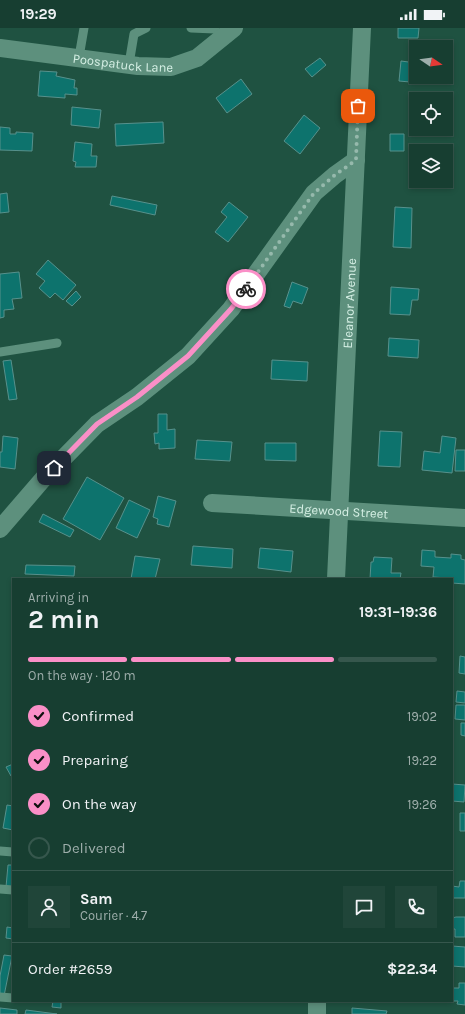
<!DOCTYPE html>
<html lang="en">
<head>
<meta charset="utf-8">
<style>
	:root { --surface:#173e31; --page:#204539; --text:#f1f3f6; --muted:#9eaeab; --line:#36574d; --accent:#fa8fc7 }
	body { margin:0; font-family:Karla,sans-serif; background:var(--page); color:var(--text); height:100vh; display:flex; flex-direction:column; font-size:15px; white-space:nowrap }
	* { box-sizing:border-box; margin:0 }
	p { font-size:13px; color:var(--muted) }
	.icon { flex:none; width:22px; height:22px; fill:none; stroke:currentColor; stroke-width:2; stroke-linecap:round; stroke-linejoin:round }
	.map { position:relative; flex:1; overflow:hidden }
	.side { position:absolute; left:12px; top:550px; width:441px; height:424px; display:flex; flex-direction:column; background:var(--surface); border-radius:0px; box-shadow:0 2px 6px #0003,0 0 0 1px var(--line) }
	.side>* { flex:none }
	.needle { width:26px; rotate:103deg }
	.fabs { position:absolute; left:409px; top:12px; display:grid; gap:8px }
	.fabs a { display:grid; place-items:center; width:44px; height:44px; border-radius:0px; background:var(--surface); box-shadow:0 2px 6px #0003,0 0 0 1px var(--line); font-size:20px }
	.pin { position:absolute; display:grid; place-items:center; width:34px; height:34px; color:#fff; margin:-17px; border-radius:8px; box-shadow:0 2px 6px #0006 }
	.courier { position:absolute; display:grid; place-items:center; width:40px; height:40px; margin:-20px; border:3px solid #fa8fc7; border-radius:50%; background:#fff; color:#222; box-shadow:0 1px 5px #0007 }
	.overview em { font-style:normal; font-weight:700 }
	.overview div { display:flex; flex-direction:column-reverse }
	.overview { display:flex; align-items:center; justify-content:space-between; height:68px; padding:0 16px }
	h1 { font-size:26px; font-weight:700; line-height:30px }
	.bar { display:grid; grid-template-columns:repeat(4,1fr); gap:6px 4px; align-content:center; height:48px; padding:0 16px }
	.bar i { height:5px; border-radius:3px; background:var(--line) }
	.bar .selected { background:var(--accent) }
	.bar p { grid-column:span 4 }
	.line { display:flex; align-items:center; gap:10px; padding:0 16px; border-top:1px solid var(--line) }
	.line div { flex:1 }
	.round { display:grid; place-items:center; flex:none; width:42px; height:42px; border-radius:0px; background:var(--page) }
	ol { padding:0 16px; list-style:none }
	li { display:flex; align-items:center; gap:12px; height:44px }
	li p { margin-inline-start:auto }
	li .icon { padding:4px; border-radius:50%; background:var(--accent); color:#111; stroke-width:4 }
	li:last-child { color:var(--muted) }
	li i { width:22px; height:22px; border:2px solid var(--line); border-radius:50% }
	.status { display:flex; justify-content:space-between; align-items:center; height:28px; padding:0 20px; background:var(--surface); direction:ltr }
	.status svg { height:11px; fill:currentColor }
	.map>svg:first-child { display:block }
</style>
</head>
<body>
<div class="status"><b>19:29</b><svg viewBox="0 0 49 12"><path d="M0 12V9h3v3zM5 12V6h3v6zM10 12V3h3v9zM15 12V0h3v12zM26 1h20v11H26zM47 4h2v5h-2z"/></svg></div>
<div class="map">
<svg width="465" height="986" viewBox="0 0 465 986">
	<rect width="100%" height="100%" fill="#1f5241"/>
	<path fill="#0d736d" stroke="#57918c" d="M398 0H419L418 10H398Z
		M320 30 326 37 312 49 305 41Z
		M401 33 416 35V49H432V56L399 53Z
		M40 43 57 44 56 48 75 52 74 60H77V67L65 66V70L38 68Z
		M241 51 252 66 227 85 216 70Z
		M72 79 101 82 99 100 71 97Z
		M304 87 320 100 300 126 284 113Z
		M163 94 164 115 116 118 115 96Z
		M0 99 10 100V106H16V104L33 105 32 123 0 122Z
		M390 106H404V123H390Z
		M75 114 92 116 91 128H97L96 139H75L76 134 73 133Z
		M7 165 9 184 0 185V166Z
		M112 168 157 177 155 187 110 177Z
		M229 174 248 189 228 214 215 204 227 189 221 184Z
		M395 179 412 180 411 220 393 219Z
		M48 232 76 257 63 272 55 265 50 270 39 260 45 253 36 246Z
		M19 244 22 270 12 271 14 281 4 282V289L0 290V246Z
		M292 254 308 260 302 276 293 273 290 280 284 278Z
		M391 259 419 261 418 272H412L410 287 390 286Z
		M76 263 81 269 72 278 66 273Z
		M389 310 419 312 418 330 388 328Z
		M11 332 17 371 9 372 3 333Z
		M272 332 308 334 307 353 271 351Z
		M158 386H167V402L175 401V420L159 421V415L155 416 154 405H158Z
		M380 403 402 404 400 439 378 438Z
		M3 408 18 410 15 441 0 439V424H2Z
		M442 408 456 410 452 445 422 442 424 423 440 425Z
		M197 412 232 414 230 433 195 431Z
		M265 415H296V433L265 432Z
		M456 422H465V443H455Z
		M87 449 124 470 100 512 63 491Z
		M158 468 176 473 169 499 157 496 158 491 153 489Z
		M129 472 150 482 137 510 116 500Z
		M43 486 74 502 70 509 39 494Z
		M193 518 233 521 232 540 191 537Z
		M260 520 293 523 291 544 258 540Z
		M422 522 435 523V529L451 530V526L461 527V531L465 532V556L452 555V551L447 550 433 549 434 539 421 538Z
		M135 528 160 531 155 551H131Z
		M374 529 392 530 391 545H401L400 551H370L371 534H373Z
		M26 537 75 538 74 548 25 546Z
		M460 628 465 629V646L459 645Z
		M457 663 465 664V675L456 674Z
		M456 677H465V692L455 691Z
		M461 695H465V708L461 707Z
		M13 736V747L11 748 6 739Z
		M452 756 465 757 464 774 452 773Z
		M7 777 13 778V802L3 800Z
		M460 785H465V803H460Z
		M8 837H13V860L6 859Z
		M460 853H465V870H452V858L459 859Z
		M456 889H465V909H455V901H452V890Z
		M7 899 13 900V911L6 910Z
		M452 918 465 919V939L452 938Z
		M4 927 12 928 4 968 0 967V948Z
		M459 955H465V977L457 976 458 973H452V960H459Z
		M53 973H61V980L52 979Z
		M0 980 17 982V986H0Z
		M352 980 387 983 386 986H352Z
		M26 982 57 986H25Z"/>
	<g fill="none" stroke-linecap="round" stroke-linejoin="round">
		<path stroke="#5d907d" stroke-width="9" d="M191 0 215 1
			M79 29 84 0
			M129 36 134 6 146 0
			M0 324 57 315
			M0 823 13 824
			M0 861 13 862
			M0 969 13 970"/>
		<g stroke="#5d907d" stroke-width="18">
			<path id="s1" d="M0 20 138 38 171 39 197 30 234 0"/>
			<path id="s2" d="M212 475 465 490"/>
			<path d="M0 501 43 451 97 396 137 369 188 328 231 281 314 165 335 147 356 132"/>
			<path id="s3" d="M336 551 362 0"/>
			<path d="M317 986V973"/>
		</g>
	</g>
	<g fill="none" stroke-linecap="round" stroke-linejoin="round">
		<path stroke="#96b9ac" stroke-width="4" stroke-dasharray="0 7.2" d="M246 261 314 165 335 147 356 132 358 78"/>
		<path stroke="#fa8fc7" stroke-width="5" d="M54 440 97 396 137 369 188 328 231 281 246 261"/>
	</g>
	<g text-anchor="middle" stroke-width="4" stroke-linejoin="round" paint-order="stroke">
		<g font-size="13" fill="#d6f0e5" stroke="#1e332b">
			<text dy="5" stroke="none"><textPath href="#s1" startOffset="124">Poospatuck Lane</textPath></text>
			<text dy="5" stroke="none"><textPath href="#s3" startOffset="276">Eleanor Avenue</textPath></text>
			<text dy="5" stroke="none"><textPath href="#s2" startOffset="127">Edgewood Street</textPath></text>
		</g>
	</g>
</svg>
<div class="fabs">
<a><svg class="needle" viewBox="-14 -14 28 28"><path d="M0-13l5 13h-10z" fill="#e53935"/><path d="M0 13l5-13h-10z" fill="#9eaeab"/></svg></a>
<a><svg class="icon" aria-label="locate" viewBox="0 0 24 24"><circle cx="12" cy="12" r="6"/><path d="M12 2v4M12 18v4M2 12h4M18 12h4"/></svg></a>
<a><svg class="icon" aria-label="layers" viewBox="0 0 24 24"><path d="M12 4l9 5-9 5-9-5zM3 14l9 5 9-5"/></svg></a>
</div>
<div class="pin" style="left:358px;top:78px;background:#ea580c"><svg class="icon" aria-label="bag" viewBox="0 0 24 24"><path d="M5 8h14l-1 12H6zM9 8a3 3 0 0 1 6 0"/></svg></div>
<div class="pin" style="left:54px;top:440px;background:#1f2937"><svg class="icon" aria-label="home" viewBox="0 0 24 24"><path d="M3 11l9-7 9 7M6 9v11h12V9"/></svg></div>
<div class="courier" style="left:246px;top:261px"><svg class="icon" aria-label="bike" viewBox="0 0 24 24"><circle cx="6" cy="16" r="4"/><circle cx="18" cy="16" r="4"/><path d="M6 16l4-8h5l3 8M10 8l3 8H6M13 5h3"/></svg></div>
<section class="side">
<div class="overview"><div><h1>2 min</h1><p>Arriving in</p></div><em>19:31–19:36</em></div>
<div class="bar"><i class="selected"></i><i class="selected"></i><i class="selected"></i><i></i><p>On the way · 120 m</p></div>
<ol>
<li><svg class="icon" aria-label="check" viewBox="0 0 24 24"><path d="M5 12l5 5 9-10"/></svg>Confirmed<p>19:02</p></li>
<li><svg class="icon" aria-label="check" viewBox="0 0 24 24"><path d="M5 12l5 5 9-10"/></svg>Preparing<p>19:22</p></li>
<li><svg class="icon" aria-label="check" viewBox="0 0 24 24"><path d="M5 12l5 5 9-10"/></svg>On the way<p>19:26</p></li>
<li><i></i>Delivered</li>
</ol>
<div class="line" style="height:72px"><a class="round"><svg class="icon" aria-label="person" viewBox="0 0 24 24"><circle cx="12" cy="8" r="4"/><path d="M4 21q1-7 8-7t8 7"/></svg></a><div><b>Sam</b><p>Courier · 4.7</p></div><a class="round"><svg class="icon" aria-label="chat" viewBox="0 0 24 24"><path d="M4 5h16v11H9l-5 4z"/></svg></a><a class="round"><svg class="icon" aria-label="phone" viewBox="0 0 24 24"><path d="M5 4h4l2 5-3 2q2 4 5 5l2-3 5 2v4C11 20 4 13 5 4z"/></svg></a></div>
<div class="line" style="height:52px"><div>Order #2659</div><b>$22.34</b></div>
</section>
</div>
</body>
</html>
